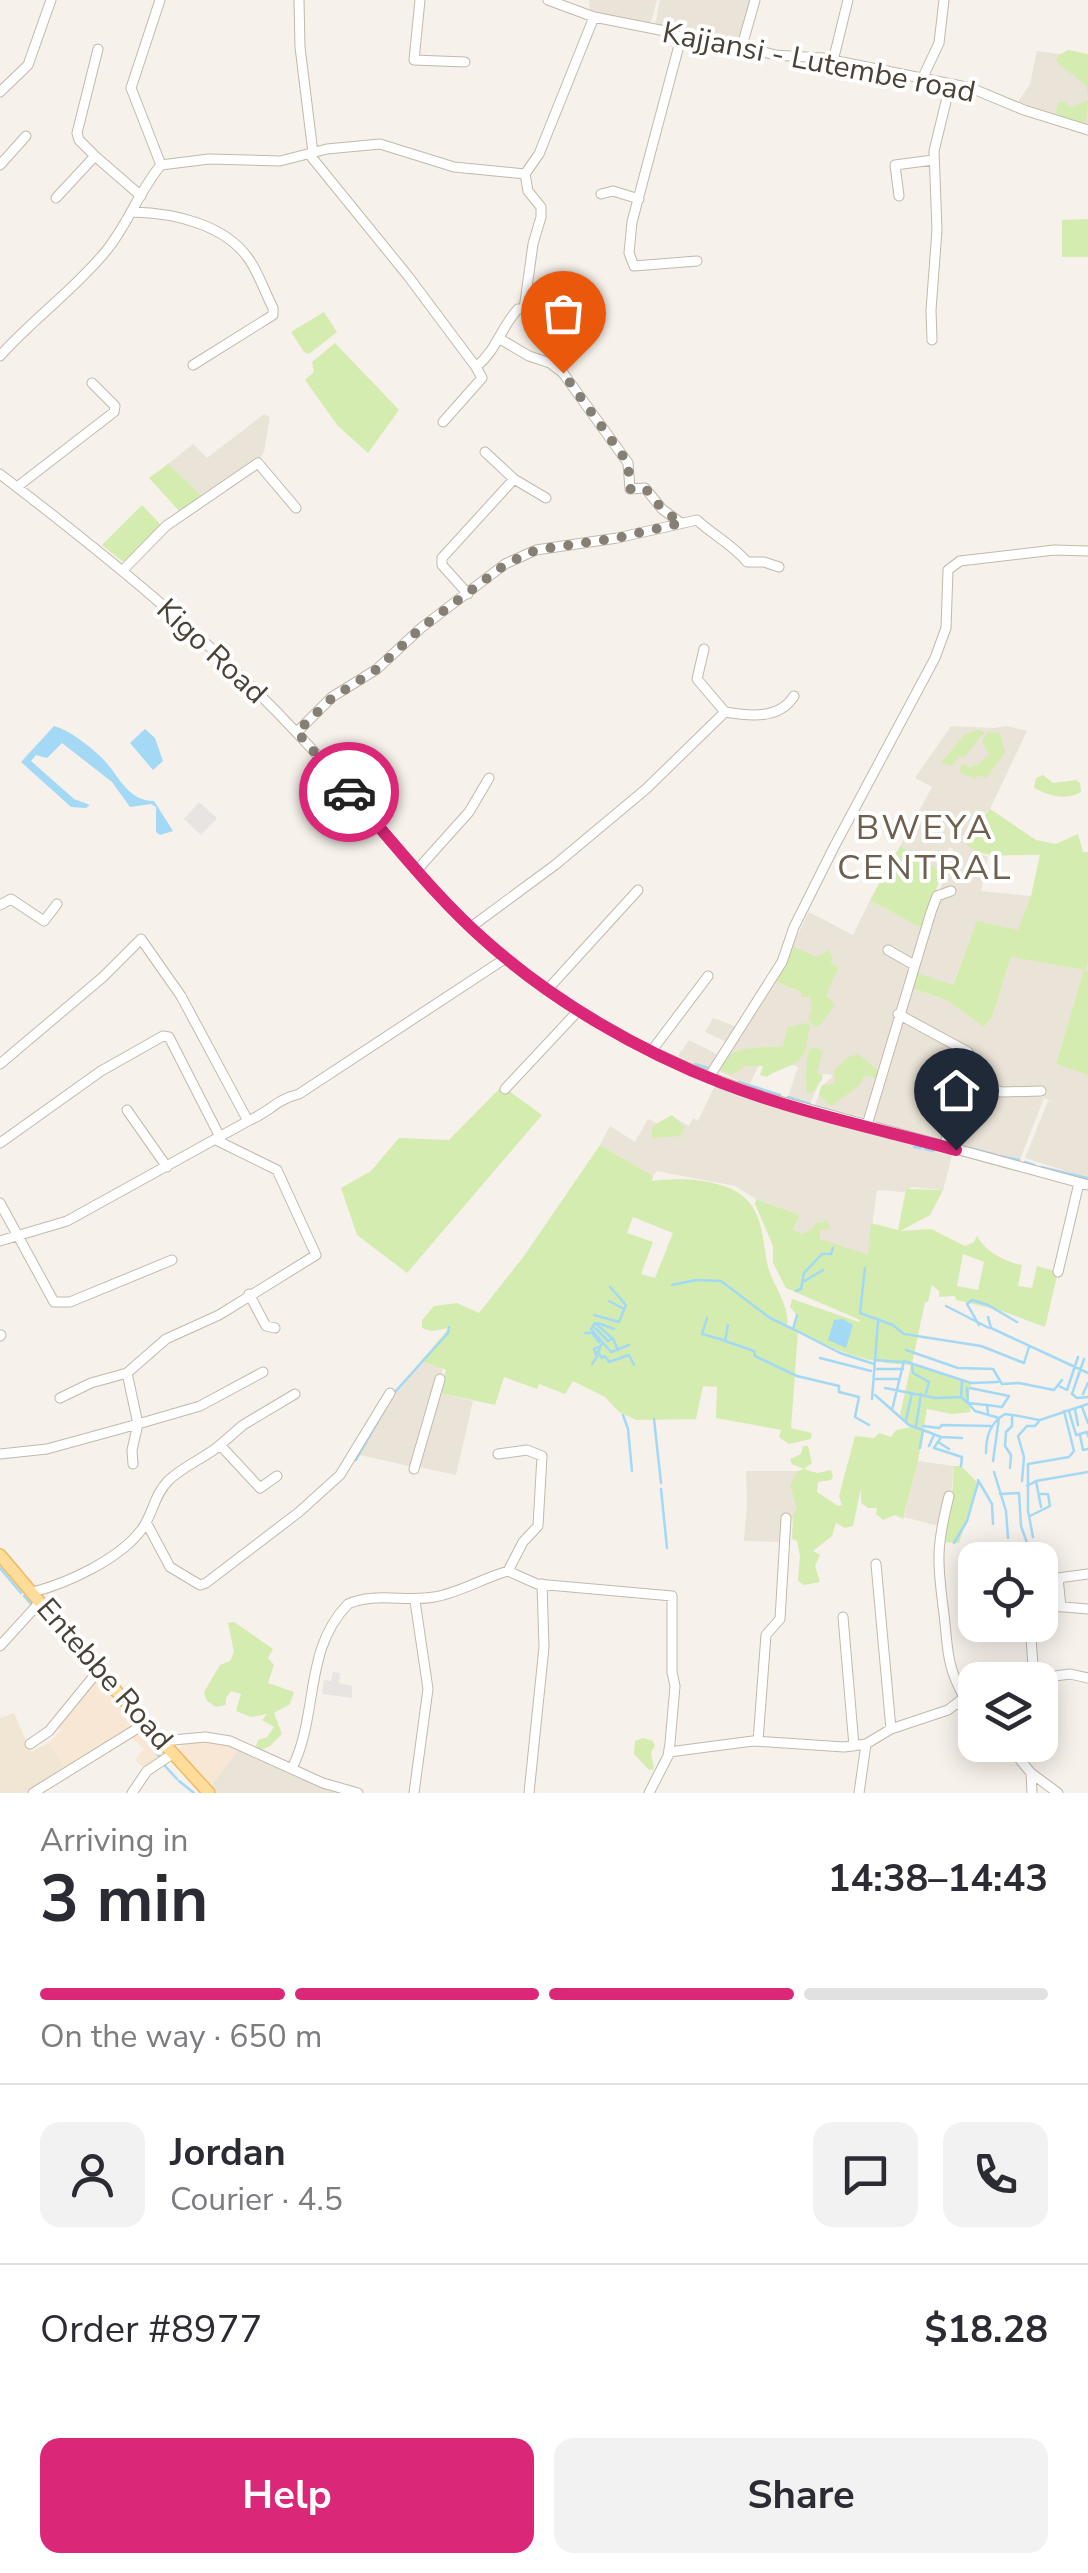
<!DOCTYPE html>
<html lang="en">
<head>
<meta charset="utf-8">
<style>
	:root { --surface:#fff; --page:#f2f2f3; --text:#2b2b33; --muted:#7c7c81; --line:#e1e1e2; --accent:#db2777 }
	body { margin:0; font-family:"Nunito Sans",sans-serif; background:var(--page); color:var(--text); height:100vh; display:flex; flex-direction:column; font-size:38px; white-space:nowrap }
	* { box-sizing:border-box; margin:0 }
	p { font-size:32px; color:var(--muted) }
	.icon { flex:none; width:55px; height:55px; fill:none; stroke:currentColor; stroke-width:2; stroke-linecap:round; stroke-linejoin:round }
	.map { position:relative; height:1793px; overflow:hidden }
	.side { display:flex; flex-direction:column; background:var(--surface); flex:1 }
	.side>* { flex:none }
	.buttons { position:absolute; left:958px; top:1542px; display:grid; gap:20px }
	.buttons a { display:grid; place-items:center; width:100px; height:100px; border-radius:20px; background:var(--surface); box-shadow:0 5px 25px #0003; font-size:50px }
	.pin { position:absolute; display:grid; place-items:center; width:85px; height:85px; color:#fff; margin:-102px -42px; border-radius:50% 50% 50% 0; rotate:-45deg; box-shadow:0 0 10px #0007 }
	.pin .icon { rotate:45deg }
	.courier { position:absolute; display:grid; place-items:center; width:100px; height:100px; margin:-50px; border:8px solid #db2777; border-radius:50%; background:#fff; color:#222; box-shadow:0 2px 12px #0007 }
	.head em { font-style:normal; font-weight:700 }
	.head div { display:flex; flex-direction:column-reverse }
	.head { display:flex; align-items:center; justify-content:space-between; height:170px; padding:0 40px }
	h1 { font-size:65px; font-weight:700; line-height:75px }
	.bar { display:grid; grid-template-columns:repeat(4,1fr); gap:15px 10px; align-content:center; height:120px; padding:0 40px }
	.bar i { height:12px; border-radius:8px; background:var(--line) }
	.bar .current { background:var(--accent) }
	.bar p { grid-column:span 4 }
	.line { display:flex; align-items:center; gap:25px; padding:0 40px; border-top:2px solid var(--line) }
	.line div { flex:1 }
	.round { display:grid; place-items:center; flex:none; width:105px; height:105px; border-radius:20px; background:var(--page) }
	.primary-button { display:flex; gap:20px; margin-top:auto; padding:20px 40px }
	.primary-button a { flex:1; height:115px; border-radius:20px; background:var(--accent); color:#fff; font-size:40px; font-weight:700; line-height:115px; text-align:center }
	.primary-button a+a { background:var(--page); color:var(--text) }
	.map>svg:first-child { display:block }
</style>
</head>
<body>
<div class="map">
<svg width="1088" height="1793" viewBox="0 0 1088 1793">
	<rect width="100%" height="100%" fill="#f6f1ea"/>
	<path fill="#eae3d7" d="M589 0H657L651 22 647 25 590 10Z
		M660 0H752L741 41 655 25Z
		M1037 51 1088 58V125L1018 102 1030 84Z
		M264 414 270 417 264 452 259 460 202 496 168 464 193 444 207 458Z
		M951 726 993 728 1007 726 1027 731 990 809 982 815 978 853 988 857 981 891 1031 896 1018 931 977 922 952 986 914 972 953 849 949 847 942 872 900 846 932 787 915 778Z
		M870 900 923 929 888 1037 867 1118 815 1106 821 1087 833 1076 828 1074H823L810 1104 788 1097 798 1067 764 1054 749 1086 718 1071 775 981 823 1001 839 967 792 946 809 912 853 935Z
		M1011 957 1084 970 1088 961V971H1084L1056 1064 1088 1075V1178L1025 1158 1048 1101 1058 1104 1044 1098 1019 1162 946 1142 963 1086 1007 1094 1041 1092 1039 1096 1043 1098 1046 1089 1042 1087 1006 1090 963 1079 957 1083 942 1141 872 1122 901 1022 971 1058 975 1052 904 1013 912 988 946 1000 984 1027 992 1017Z
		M713 1018 740 1028 729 1043 705 1032Z
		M689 1040 721 1056 710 1071 678 1056Z
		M714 1087 952 1156 943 1190 912 1187 904 1192 877 1190 868 1256 793 1231 800 1215 756 1199 735 1186 657 1171 653 1176 600 1145 610 1126 635 1142 648 1119 664 1126 671 1116 689 1126 693 1118 698 1121Z
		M421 1361 443 1369 413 1467 360 1455 399 1387Z
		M440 1393 473 1401 456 1475 419 1467Z
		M918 1461 954 1466 951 1493 938 1526 904 1517Z
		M746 1471H798L801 1519 785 1518V1542L744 1541 747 1505Z
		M241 1746 354 1793H215L210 1787Z"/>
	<path fill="#f8e7d4" d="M97 1676 141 1724 67 1771 48 1743 61 1730 55 1724Z
		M145 1728 170 1753 146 1769 135 1760 144 1749 130 1736Z
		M187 1740 234 1743 241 1746 210 1787 178 1750Z"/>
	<path fill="#f0e6d3" d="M14 1713 31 1752 48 1743 67 1771 28 1793H0V1718Z"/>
	<path fill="#d5ecb0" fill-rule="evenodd" d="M1068 50 1088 54V98L1086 85 1056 62 1059 55Z
		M1088 100 1086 123 1059 118 1056 112 1058 102H1065L1071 108Z
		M1088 219V257H1062V220Z
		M324 312 337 332 309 354 304 352 291 332Z
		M335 343 399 410 368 453 338 426 305 380 314 372 312 362Z
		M168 464 202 496 180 512 149 478Z
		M142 505 162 526 126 561H122L102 545Z
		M978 730 985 732 965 756 959 757 952 766 941 763 965 734Z
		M988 732 1000 733 1005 753 986 778 979 775 974 779 959 772 962 764 970 767 979 764 989 754 982 741Z
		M1043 775 1053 783 1076 780 1080 783 1081 792C1064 801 1051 796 1034 788L1036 778Z
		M990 809 1036 840 1056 844 1078 834 1083 852H1088V961L1085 970 1088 971V1075L1056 1064 1084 970 1011 957 992 1017 984 1027 946 1000 912 988 917 973 953 985 977 921 1018 930 1031 896 1040 855C1017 853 982 862 965 843L971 829Z
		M900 846 942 872 923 929 870 900Z
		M792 946 817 957 828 950 833 959 830 963 839 967 826 996 835 1005 821 1024 814 1027 808 1019 812 1010 810 997H801V992L775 981Z
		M807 1023 811 1027C805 1038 809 1043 804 1053 799 1067 777 1068 767 1077L760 1075 763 1066H746L731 1075 721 1070C728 1041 762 1050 783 1046L788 1027Z
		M817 1047 823 1051 817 1072 823 1078 813 1092 807 1094C805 1083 806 1061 809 1049Z
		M858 1054 884 1075 877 1078 864 1076 860 1085 831 1106 819 1095 822 1085 834 1084 835 1069 848 1057Z
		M502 1086 542 1115 407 1273 357 1235 341 1188 371 1171 399 1138 449 1140Z
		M672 1115 685 1127 680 1136 654 1138 651 1134 654 1125Z
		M600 1145 653 1176 652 1181C680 1177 727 1178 748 1201 764 1218 763 1247 768 1267 773 1286 790 1305 787 1325L793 1329 797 1315 790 1307 792 1299 859 1322 860 1320 786 1288 773 1263V1246L755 1204 756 1199 800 1215 793 1230 803 1234 813 1228 817 1221 821 1223 826 1220 831 1228 820 1231V1239L868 1255 871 1223 898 1230 906 1189 943 1190 930 1215 900 1231 931 1229 965 1246 974 1242 977 1236C985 1251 1005 1262 1022 1265L1018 1286 1032 1288 1037 1266 1058 1272 1045 1327 999 1310 956 1300 955 1296 939 1297V1291L932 1285 928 1302H925L912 1364 971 1383 968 1402 971 1412 952 1414 927 1409 918 1461 903 1519 895 1515 883 1520 876 1514 877 1508H868L861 1503V1488L853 1526 845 1528 836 1523 832 1536 813 1551 820 1555 815 1566 820 1582 804 1585 798 1581 800 1556 797 1541 792 1539 793 1515 797 1508 790 1485 798 1471 804 1469 792 1464 790 1459 801 1454 803 1446H808L812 1463 804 1469 817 1473 831 1470 833 1476 831 1480 818 1482 817 1492 838 1506 842 1505 839 1496 855 1436 874 1438 879 1433 891 1437 896 1430 911 1427 900 1415 911 1365C865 1363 839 1352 798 1332L791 1428 812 1433 811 1439 789 1444 779 1437 781 1430 716 1418 717 1387 703 1386 696 1419 636 1420 619 1412 605 1397 573 1381 565 1394 539 1384 537 1389 504 1377 495 1405 440 1393 446 1370 421 1361 449 1328 432 1331 422 1328V1320L434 1306 457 1303 479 1313 524 1256ZM633 1217 673 1233 655 1278 641 1274 653 1242 627 1233ZM963 1254 984 1262 978 1290 957 1286Z
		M954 1466H961L978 1483 959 1543 940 1542 952 1496Z
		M234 1622 273 1649 268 1658 274 1665 268 1683 294 1692 290 1704 274 1713 282 1734 270 1746 261 1750 256 1746 258 1740 267 1737 274 1727 262 1720 267 1714 251 1717 236 1711 241 1694 231 1691 226 1698V1705L216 1707 207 1701 204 1692 220 1665 230 1661 234 1652 228 1623Z
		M643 1738 653 1741 655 1746 651 1752 654 1769 649 1770 634 1754 635 1741Z"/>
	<path fill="#e7e4e1" d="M199 802 217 818 201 835 184 819Z
		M333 1672 340 1673 339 1683 352 1686V1698L322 1694 324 1680 331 1681Z"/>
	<path fill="#a3d9f5" d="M54 726C71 731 88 745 101 757 119 774 126 801 154 801L173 831 160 835 156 832V807L151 804 130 807 112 782 62 743 47 758 36 755 31 761 74 799 90 805 86 808 71 807 21 762Z
		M145 729 155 738 163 761 153 770 130 743Z
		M843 1319 853 1325 846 1348 828 1340 834 1320Z"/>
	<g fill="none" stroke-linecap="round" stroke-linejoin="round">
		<path stroke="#a3d9f5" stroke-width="2.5" d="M695 1064 708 1068
			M698 1078 709 1083
			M739 1082 780 1095
			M716 1086 756 1100
			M788 1097 810 1104
			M777 1105 817 1116
			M815 1106 828 1110
			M823 1119 829 1121
			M832 1121 857 1128
			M863 1129 876 1134
			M914 1147 921 1148
			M970 1148 996 1155
			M925 1149 933 1151
			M1000 1156 1019 1160
			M1025 1162 1034 1165
			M1041 1167 1087 1178
			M865 1268 860 1313 893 1325 904 1334 981 1346 1024 1363 1029 1347
			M803 1282 823 1270
			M672 1285 696 1280 721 1281 770 1318 793 1329
			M796 1291 801 1289 804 1273 822 1254H831L833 1248
			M609 1301 624 1309
			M946 1306 989 1328
			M594 1315 619 1322 626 1305 610 1287
			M797 1315 793 1329 840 1353 874 1364
			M988 1317 991 1328 1088 1373
			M707 1318 702 1334 723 1340
			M598 1323 614 1329
			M728 1325 725 1341 754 1351 755 1356 797 1376 839 1386V1392L859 1397 855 1417 869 1425
			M979 1325 967 1304 972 1300 988 1305 1017 1322
			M595 1328 608 1341 611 1339
			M585 1333H592L599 1342
			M602 1343 598 1352 602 1358 605 1356 609 1362 629 1355 634 1365
			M618 1350 613 1339 595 1323 591 1329 611 1352 629 1345
			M906 1350 958 1368 993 1369 1002 1384 1019 1383 1054 1390 1062 1380
			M820 1358 871 1371
			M875 1360 902 1362
			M592 1364 597 1357 594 1349 598 1347
			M912 1366 913 1373 929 1382 926 1393
			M877 1369H903
			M876 1379H898
			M962 1381 961 1397 968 1403 987 1405 988 1413
			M1059 1386 1067 1390 1078 1357
			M885 1388 936 1398 961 1397
			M967 1388 968 1403 975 1411 999 1418 993 1461
			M970 1388 1009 1396 1002 1407 987 1405
			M394 1393 448 1333 449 1327
			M1072 1394 1084 1359
			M1072 1394 1077 1398 1088 1397
			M1083 1394 1088 1383
			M875 1395 909 1425 923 1430
			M872 1399 878 1321
			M1082 1407 1088 1423
			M1075 1409 1078 1425
			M892 1410 904 1361 971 1383 998 1382
			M1069 1411 1076 1435 1087 1432 1088 1436
			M623 1415 628 1429 632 1471
			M1013 1415 1039 1420
			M654 1419 661 1483
			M906 1420 912 1393
			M916 1426 921 1394
			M923 1426 939 1428 942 1425 990 1426
			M1080 1435 1083 1450 1088 1449
			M938 1442 949 1449
			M929 1446 934 1435
			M920 1448 923 1430 941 1437
			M986 1453C986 1436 990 1423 1005 1414L1012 1415V1426L1006 1432 1005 1446 1011 1455 1010 1468
			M356 1460 385 1409
			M961 1466 962 1457 934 1448 941 1437 962 1438
			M994 1472 1006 1511 1008 1538
			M978 1480 992 1504 993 1524
			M1022 1481 1024 1457 1018 1436 1027 1426H1035L1040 1420 1088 1404
			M1036 1481 1088 1472
			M1027 1486 1036 1481 1041 1507
			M661 1489 667 1548
			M1000 1494 1019 1493 1021 1526 1027 1543
			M1030 1516 1050 1506 1048 1494H1039
			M1033 1537 1028 1511V1464L1069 1457 1074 1451 1064 1411
			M954 1543 967 1521 978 1483
			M0 1568 21 1593
			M24 1596 32 1605
			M38 1611 53 1630
			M56 1633 90 1673
			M144 1734 160 1758
			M165 1766 177 1779
			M179 1781 194 1793"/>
		<defs>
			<path id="minor" d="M299 0 300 47 313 153
				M420 0 414 60 465 62
				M548 0 594 17 670 32 681 38 742 46 775 55 822 58 971 88 1024 110 1088 130
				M681 38 632 222 629 253 634 266 697 261
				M742 46 755 0
				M833 61 848 0
				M923 77 939 43 944 0
				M0 92 28 65 51 0
				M309 154 408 276 476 367C497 350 501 327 518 309H524L533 244 541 217V207L528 191 525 174 539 154 594 17
				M95 156 79 140 77 133 98 49
				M0 165 26 136
				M161 165 209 159 280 161 327 149 380 144 454 167 525 174
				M601 194 613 191 639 199
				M899 196 895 165 933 160
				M56 198 95 156 141 196
				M133 212C173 213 224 224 248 258 259 273 264 291 273 308V315L193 365
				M524 309 586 331
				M500 339 529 356 550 363 563 373 628 463 630 489 645 488 662 509 681 523
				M932 340 931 310 937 230 934 151 950 85
				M0 356C33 319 75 289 106 251 128 224 139 191 161 165L131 88 160 0
				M443 422 482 378 476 367
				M485 452 514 479 546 498
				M0 474C104 554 206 636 296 732 357 796 409 868 472 929 553 1007 659 1061 765 1097L1088 1185
				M17 487 114 412 115 406 92 383
				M123 570 166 526 258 463 296 508
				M468 594 442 565V558L514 479
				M725 712C749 716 779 720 794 696
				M297 732 332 697 377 669 421 628 505 564 536 550 617 538 697 520C714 536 732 544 747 562H764L779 567
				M417 870 469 812 489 778
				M0 905 11 899 44 921 57 904
				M471 927 555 865 646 789 725 712 697 679 704 649
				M888 950 914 965
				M547 990 638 890
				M898 1014 968 1052
				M653 1049 708 976
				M0 1064 103 977 141 939 181 996 248 1121 67 1221 0 1241
				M709 1077 782 962 794 927 834 847 935 658 946 628 948 570 960 561 1054 550 1088 551
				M505 1089 578 1011
				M127 1110 167 1167
				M248 1121C270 1112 275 1100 299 1094L506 958
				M867 1125 931 912 937 896 951 891
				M0 1143 101 1071 163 1036 169 1037 220 1137
				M944 1147 962 1084 1002 1092 1041 1091
				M0 1203 54 1302H70L172 1260
				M1058 1272 1079 1183
				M249 1294 266 1326 275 1328
				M0 1336 1 1335
				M60 1398 91 1383 127 1373
				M220 1445 243 1425 295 1394
				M0 1454 47 1449 138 1424 127 1373 166 1339 219 1315 316 1255 277 1170 216 1140
				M498 1454 527 1450 542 1456 538 1526 523 1542 508 1571
				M133 1464 132 1450 138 1424 200 1406 263 1372
				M414 1469 440 1379
				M949 1496C936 1547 937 1562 944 1614 948 1648 946 1665 964 1697
				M146 1522 170 1567 200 1585 206 1583 299 1512 340 1475 390 1393
				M876 1564 891 1729
				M33 1592C68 1583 120 1559 142 1529 153 1514 154 1495 168 1481 183 1466 205 1458 220 1445L260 1488 277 1476
				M1040 1605 1088 1609
				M1061 1607 1058 1578 1088 1574
				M843 1617 854 1746
				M1030 1625 1034 1679
				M0 1646 40 1602
				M1025 1680 1070 1674 1088 1678
				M958 1703 975 1716
				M163 1741 205 1737 230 1741 323 1783 358 1793
				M758 1741 766 1635 780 1619 786 1518
				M30 1744 49 1731 98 1671
				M1008 1745 1031 1773 1058 1793
				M669 1752 753 1741 844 1747 866 1744
				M292 1768C319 1715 303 1650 348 1604 373 1592 407 1602 434 1597 459 1593 483 1578 508 1571L537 1584 672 1596V1672L675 1686 670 1743 668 1756 649 1793
				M1031 1773 1032 1793
				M33 1793 146 1723
				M132 1793 147 1771 174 1753
				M414 1793 428 1689 415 1601
				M529 1793 544 1647 542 1584
				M859 1793 866 1744 891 1729 948 1710 975 1689"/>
			<path id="major" d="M0 1555 98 1671 209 1793"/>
		</defs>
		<use href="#minor" stroke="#c2b9ab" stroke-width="11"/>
		<use href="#major" stroke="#ecba62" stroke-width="14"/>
		<use href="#minor" stroke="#fff" stroke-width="9"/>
		<use href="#major" stroke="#ffdc99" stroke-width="11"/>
	</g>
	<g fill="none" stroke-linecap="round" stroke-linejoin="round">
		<path stroke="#867f76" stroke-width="10" stroke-dasharray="0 18" d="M349 792 297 732 332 698 377 669 421 628 506 564 536 550 617 538 681 523 662 509 645 488 630 489 628 463 563 373"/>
		<path stroke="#db2777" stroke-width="12" d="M349 792C394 843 437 899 488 943 555 1002 639 1051 722 1083 797 1112 878 1129 956 1150"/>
	</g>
	<g text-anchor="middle" stroke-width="8" stroke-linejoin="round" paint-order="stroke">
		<g font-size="30" fill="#4a4237" stroke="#fff">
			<text transform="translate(819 62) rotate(11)" y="10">Kajjansi - Lutembe road</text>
			<text transform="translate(212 651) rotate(43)" y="10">Kigo Road</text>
			<text transform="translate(105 1674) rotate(49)" y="10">Entebbe Road</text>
		</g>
		<g font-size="35" letter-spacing="2.5" fill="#6e5f4e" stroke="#fff">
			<text x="925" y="839">BWEYA<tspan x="925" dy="40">CENTRAL</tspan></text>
		</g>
	</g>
</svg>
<div class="buttons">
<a><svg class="icon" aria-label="locate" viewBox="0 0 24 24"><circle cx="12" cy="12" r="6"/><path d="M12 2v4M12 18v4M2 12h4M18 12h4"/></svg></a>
<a><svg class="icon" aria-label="layers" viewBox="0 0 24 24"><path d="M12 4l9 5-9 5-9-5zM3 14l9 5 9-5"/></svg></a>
</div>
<div class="pin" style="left:563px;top:373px;background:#ea580c"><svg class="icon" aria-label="bag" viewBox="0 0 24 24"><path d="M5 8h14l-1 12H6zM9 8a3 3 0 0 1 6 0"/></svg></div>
<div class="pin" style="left:956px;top:1150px;background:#1f2937"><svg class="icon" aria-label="home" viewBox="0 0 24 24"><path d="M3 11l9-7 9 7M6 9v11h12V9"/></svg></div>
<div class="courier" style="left:349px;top:792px"><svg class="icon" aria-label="car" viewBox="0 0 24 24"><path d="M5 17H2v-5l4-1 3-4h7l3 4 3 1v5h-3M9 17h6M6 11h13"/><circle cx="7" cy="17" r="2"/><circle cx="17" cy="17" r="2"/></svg></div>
</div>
<section class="side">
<div class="head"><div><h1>3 min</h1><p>Arriving in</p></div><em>14:38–14:43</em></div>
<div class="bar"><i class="current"></i><i class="current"></i><i class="current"></i><i></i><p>On the way · 650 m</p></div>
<div class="line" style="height:180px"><a class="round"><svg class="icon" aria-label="person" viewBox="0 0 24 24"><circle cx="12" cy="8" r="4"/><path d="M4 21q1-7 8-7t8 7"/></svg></a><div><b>Jordan</b><p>Courier · 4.5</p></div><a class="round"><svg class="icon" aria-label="chat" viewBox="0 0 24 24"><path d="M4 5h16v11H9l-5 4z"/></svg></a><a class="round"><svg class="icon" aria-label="phone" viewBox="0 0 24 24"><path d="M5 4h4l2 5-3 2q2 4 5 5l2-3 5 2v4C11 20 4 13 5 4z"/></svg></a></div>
<div class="line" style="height:130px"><div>Order #8977</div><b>$18.28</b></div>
<div class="primary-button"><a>Help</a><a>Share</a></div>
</section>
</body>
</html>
